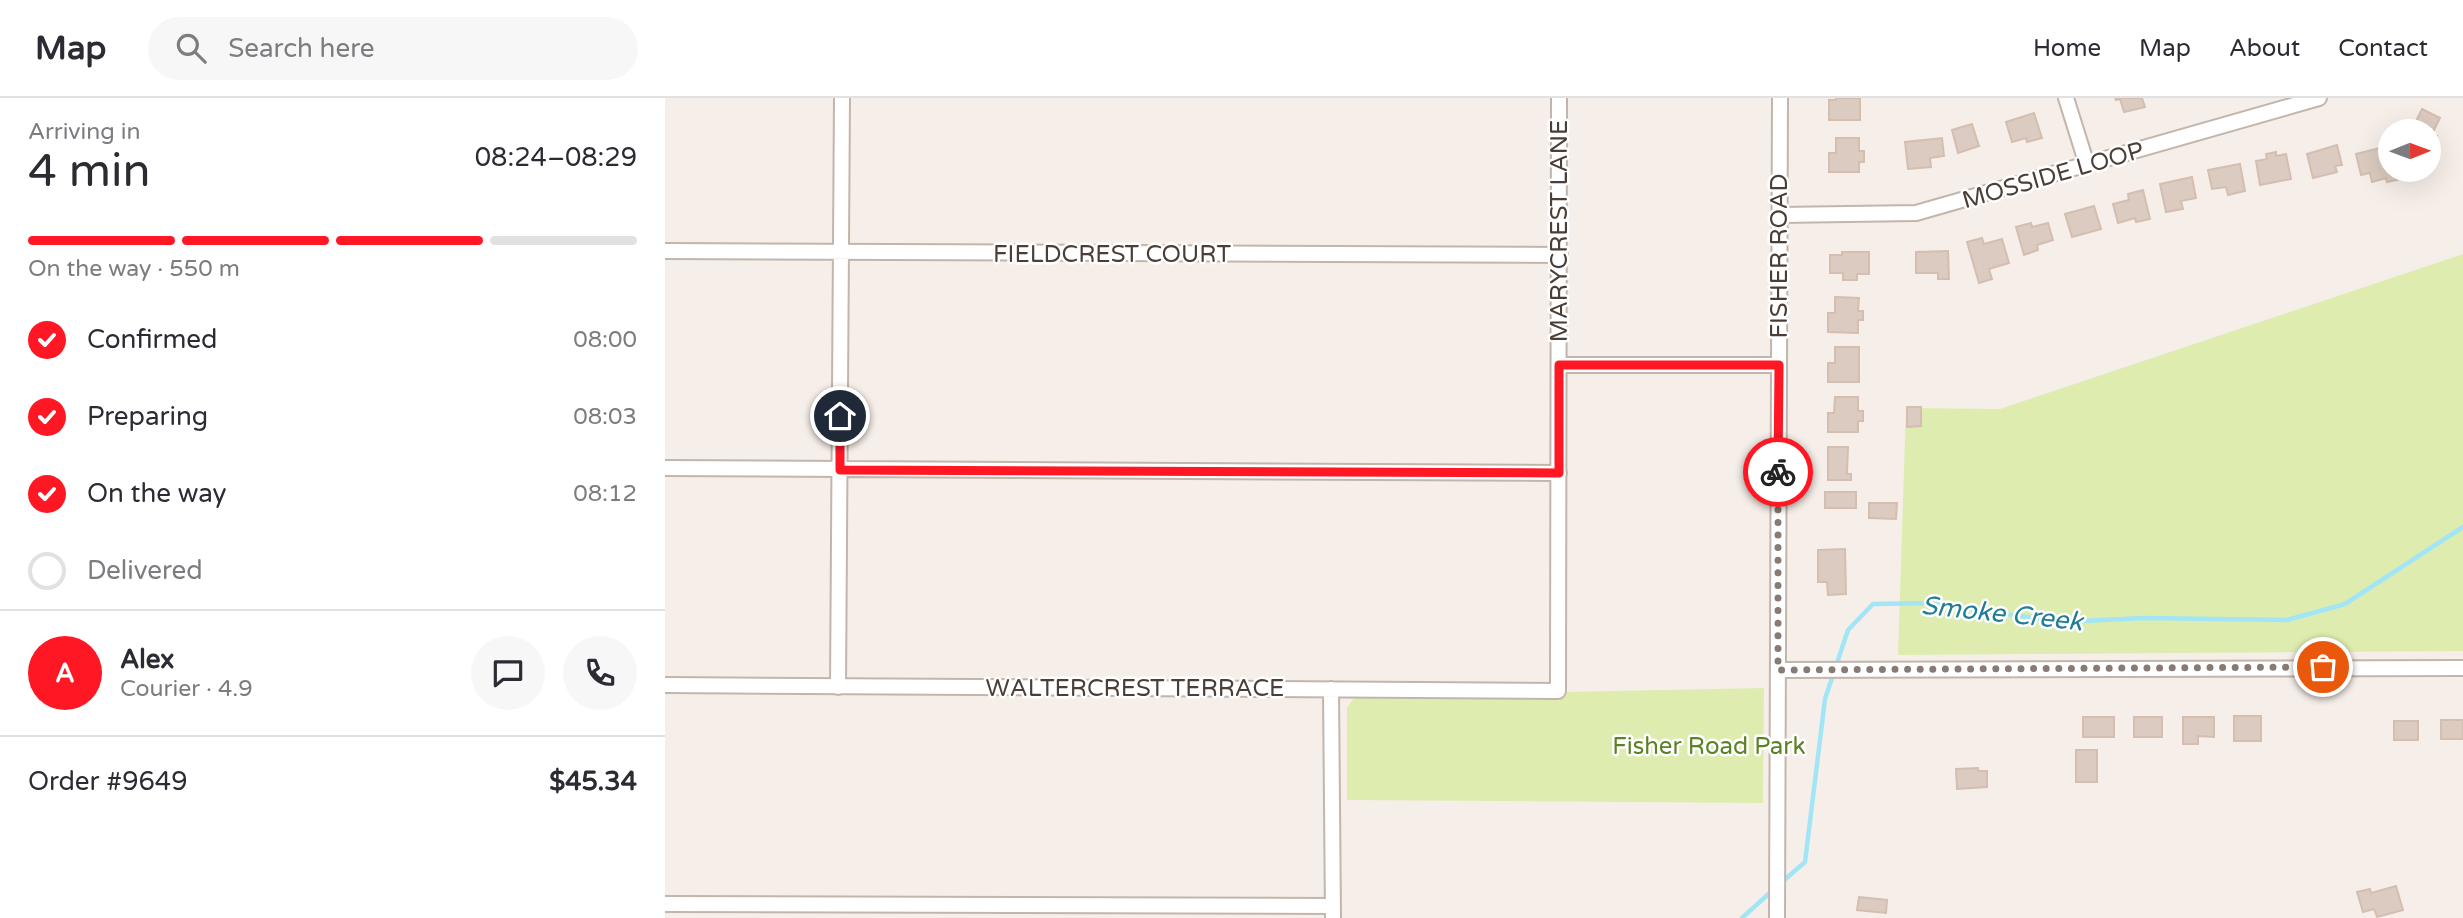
<!DOCTYPE html>
<html lang="en">
<head>
<meta charset="utf-8">
<style>
	:root { --surface:#fff; --page:#f7f7f7; --text:#2b2b33; --muted:#7c7c81; --line:#e1e1e2; --accent:#ff1724 }
	body { margin:0; font-family:"Varela Round",sans-serif; background:var(--page); color:var(--text); height:100vh; display:flex; flex-direction:column; font-size:26px; white-space:nowrap }
	* { box-sizing:border-box; margin:0 }
	p { font-size:23px; color:var(--muted) }
	.icon { flex:none; width:38px; height:38px; fill:none; stroke:currentColor; stroke-width:2; stroke-linecap:round; stroke-linejoin:round }
	.map { position:relative; flex:1; overflow:hidden }
	.drawer { display:flex; flex-direction:column; background:var(--surface); width:665px }
	.drawer>* { flex:none }
	.needle { width:46px; rotate:89deg }
	.controls { position:absolute; left:1713px; top:21px; display:grid; gap:14px }
	.controls a { display:grid; place-items:center; width:63px; height:63px; border-radius:50%; background:var(--surface); box-shadow:0 7px 28px #0002; font-size:35px }
	.pin { position:absolute; display:grid; place-items:center; width:60px; height:60px; color:#fff; margin:-30px; border:4px solid #fff; border-radius:50%; box-shadow:0 2px 7px #0007 }
	.courier { position:absolute; display:grid; place-items:center; width:70px; height:70px; margin:-35px; border:5px solid #ff1724; border-radius:50%; background:#fff; color:#222; box-shadow:0 2px 9px #0007 }
	.overview em { font-style:normal; font-weight:600 }
	.overview div { display:flex; flex-direction:column-reverse }
	.overview { display:flex; align-items:center; justify-content:space-between; height:119px; padding:0 28px }
	h1 { font-size:46px; font-weight:600; line-height:52px }
	.bar { display:grid; grid-template-columns:repeat(4,1fr); gap:10px 7px; align-content:center; height:84px; padding:0 28px }
	.bar i { height:9px; border-radius:5px; background:var(--line) }
	.bar .active { background:var(--accent) }
	.bar p { grid-column:span 4 }
	.line { display:flex; align-items:center; gap:18px; padding:0 28px; border-top:2px solid var(--line) }
	.line div { flex:1 }
	.round { display:grid; place-items:center; flex:none; width:74px; height:74px; border-radius:37px; background:var(--page) }
	ol { padding:0 28px; list-style:none }
	li { display:flex; align-items:center; gap:21px; height:77px }
	li p { margin-inline-start:auto }
	li .icon { padding:7px; border-radius:50%; background:var(--accent); color:#fff; stroke-width:4 }
	li:last-child { color:var(--muted) }
	li i { width:38px; height:38px; border:4px solid var(--line); border-radius:50% }
	header { display:flex; align-items:center; gap:42px; box-sizing:border-box; height:98px; padding:0 35px; background:var(--surface); border-bottom:2px solid var(--line) }
	header strong { font-size:33px }
	nav { display:flex; gap:38px; margin-inline-start:auto; font-size:24px }
	.search { width:490px; height:63px; background:var(--page); display:flex; align-items:center; gap:18px; box-sizing:border-box; padding:0 24px; border-radius:38px; color:var(--muted); font-size:26px }
	main { display:flex; flex:1; min-height:0 }
	.map>svg:first-child { display:block }
</style>
</head>
<body>
<header>
<strong>Map</strong>
<div class="search"><svg class="icon" aria-label="search" viewBox="0 0 24 24"><circle cx="10" cy="10" r="6"/><path d="M15 15l6 6"/></svg>Search here</div>
<nav><a>Home</a><a>Map</a><a>About</a><a>Contact</a></nav>
</header>
<main>
<section class="drawer">
<div class="overview"><div><h1>4 min</h1><p>Arriving in</p></div><em>08:24–08:29</em></div>
<div class="bar"><i class="active"></i><i class="active"></i><i class="active"></i><i></i><p>On the way · 550 m</p></div>
<ol>
<li><svg class="icon" aria-label="check" viewBox="0 0 24 24"><path d="M5 12l5 5 9-10"/></svg>Confirmed<p>08:00</p></li>
<li><svg class="icon" aria-label="check" viewBox="0 0 24 24"><path d="M5 12l5 5 9-10"/></svg>Preparing<p>08:03</p></li>
<li><svg class="icon" aria-label="check" viewBox="0 0 24 24"><path d="M5 12l5 5 9-10"/></svg>On the way<p>08:12</p></li>
<li><i></i>Delivered</li>
</ol>
<div class="line" style="height:126px"><b class="round" style="background:var(--accent);color:#fff">A</b><div><b>Alex</b><p>Courier · 4.9</p></div><a class="round"><svg class="icon" aria-label="chat" viewBox="0 0 24 24"><path d="M4 5h16v11H9l-5 4z"/></svg></a><a class="round"><svg class="icon" aria-label="phone" viewBox="0 0 24 24"><path d="M5 4h4l2 5-3 2q2 4 5 5l2-3 5 2v4C11 20 4 13 5 4z"/></svg></a></div>
<div class="line" style="height:91px"><div>Order #9649</div><b>$45.34</b></div>
</section>
<div class="map">
<svg width="1798" height="820" viewBox="0 0 1798 820">
	<rect width="100%" height="100%" fill="#f6efe9"/>
	<path fill="#deedaf" d="M1798 156V553L1233 557 1241 310 1335 311Z
		M1099 590 1098 705 682 702V610L690 598Z"/>
	<g fill="none" stroke-linecap="round" stroke-linejoin="round">
		<path stroke="#a1e5f6" stroke-width="4.5" d="M1117 784 1140 764 1160 601 1183 532 1208 506 1266 505 1397 524 1479 520 1622 522 1680 506 1798 429
			M1077 820 1108 792"/>
	</g>
	<path fill="#dbcbc0" stroke="#d4beb0" stroke-width="2" d="M1171 0H1195V22H1164V2H1171Z
		M1450 0H1477L1480 9 1459 14 1455 1 1451 2Z
		M1757 11 1775 20 1767 36 1772 38 1765 51 1764 33H1746Z
		M1369 15 1377 40 1362 44 1361 40 1347 44 1341 24Z
		M1307 26 1314 48 1293 55 1287 32Z
		M1171 40H1194V53H1199V64H1194V74H1164V55H1171Z
		M1277 40 1279 58 1265 60 1266 69 1243 71 1240 44Z
		M1672 47 1677 67 1670 68 1672 74 1648 80 1642 56Z
		M1715 50 1717 57 1726 55V72H1741L1735 75 1736 81 1722 84 1721 80 1707 84 1705 75 1696 77 1691 56Z
		M1611 54V58L1621 56 1626 81 1595 87 1591 63 1602 61 1601 56Z
		M1575 66 1580 93 1563 97 1561 89 1547 91 1543 72Z
		M1527 79 1531 100 1516 103 1518 111 1501 114 1495 86Z
		M1478 92 1485 121 1471 124 1470 120 1453 125 1448 106 1464 102 1463 96Z
		M1429 108 1436 131 1407 139 1400 116Z
		M1366 125 1367 129 1383 125 1388 142 1372 147 1373 152 1359 157 1351 129Z
		M1317 140 1319 146 1337 141 1344 165 1324 171 1327 181 1314 185 1302 144Z
		M1283 153 1284 181H1273V175H1251V154Z
		M1177 154H1204V176H1192V182H1178V175H1165V157H1177Z
		M1170 199 1194 200 1193 213H1198V222H1193V235L1163 234V215H1170Z
		M1170 249H1194V284H1163V265H1170Z
		M1170 299H1193V313H1198V323H1193V334H1163V315H1169Z
		M1242 309H1256V328L1242 329Z
		M1163 349H1183L1182 376H1186V382H1163Z
		M1160 394H1191V410H1160Z
		M1204 405H1232L1231 421 1204 420Z
		M1180 451 1181 496 1163 497 1162 484H1153V452Z
		M1569 618H1596V643H1569Z
		M1418 619H1449V639H1418Z
		M1469 619H1497V639H1469Z
		M1518 619H1549V639L1533 638V646H1518Z
		M1776 622H1798V641H1776Z
		M1729 623H1753V642H1729Z
		M1411 652H1432V684H1411Z
		M1313 670V673H1322V689L1292 691 1291 671Z
		M1731 788 1738 812 1712 819 1709 811 1698 814 1692 794 1705 791 1706 795Z
		M1194 799 1222 802 1221 815 1192 812Z"/>
	<g fill="none" stroke-linecap="round" stroke-linejoin="round">
		<defs>
			<path id="street" d="M1401 0 1422 67
				M1115 117 1251 115 1654 0
				M0 153 895 157
				M894 267H1114
				M0 370 894 375
				M1113 572 1798 570
				M0 587 893 593 894 0
				M173 589 177 0
				M666 591 668 820
				M0 806 668 808
				M1112 820 1115 0"/>
		</defs>
		<use href="#street" stroke="#c2b5ab" stroke-width="18"/>
		<use href="#street" stroke="#fff" stroke-width="14"/>
	</g>
	<g fill="none" stroke-linecap="round" stroke-linejoin="round">
		<path stroke="#867c75" stroke-width="7" stroke-dasharray="0 12.6" d="M1113 374V572L1658 569"/>
		<path stroke="#ff1724" stroke-width="9" d="M175 318V372L894 375V267H1114L1113 374"/>
	</g>
	<g text-anchor="middle" stroke-width="5" stroke-linejoin="round" paint-order="stroke">
		<g font-size="24" fill="#4a3e36" stroke="#fff">
			<text transform="translate(1388 77) rotate(-16)" y="8">MOSSIDE LOOP</text>
			<text transform="translate(894 133) rotate(-90)" y="8">MARYCREST LANE</text>
			<text x="447" y="164">FIELDCREST COURT</text>
			<text transform="translate(1114 158) rotate(-90)" y="8">FISHER ROAD</text>
			<text x="470" y="598">WALTERCREST TERRACE</text>
		</g>
		<g font-size="24" fill="#5b8224" stroke="#fff">
			<text x="1044" y="656">Fisher Road Park</text>
		</g>
		<g font-size="26" font-style="italic" fill="#217c94" stroke="#fff">
			<text transform="translate(1337 515) rotate(6)" y="9">Smoke Creek</text>
		</g>
	</g>
</svg>
<div class="controls">
<a><svg class="needle" viewBox="-14 -14 28 28"><path d="M0-13l5 13h-10z" fill="#e53935"/><path d="M0 13l5-13h-10z" fill="#7c7c81"/></svg></a>
</div>
<div class="pin" style="left:1658px;top:569px;background:#ea580c"><svg class="icon" aria-label="bag" viewBox="0 0 24 24"><path d="M5 8h14l-1 12H6zM9 8a3 3 0 0 1 6 0"/></svg></div>
<div class="pin" style="left:175px;top:318px;background:#1f2937"><svg class="icon" aria-label="home" viewBox="0 0 24 24"><path d="M3 11l9-7 9 7M6 9v11h12V9"/></svg></div>
<div class="courier" style="left:1113px;top:374px"><svg class="icon" aria-label="bike" viewBox="0 0 24 24"><circle cx="6" cy="16" r="4"/><circle cx="18" cy="16" r="4"/><path d="M6 16l4-8h5l3 8M10 8l3 8H6M13 5h3"/></svg></div>
</div>
</main>
</body>
</html>
